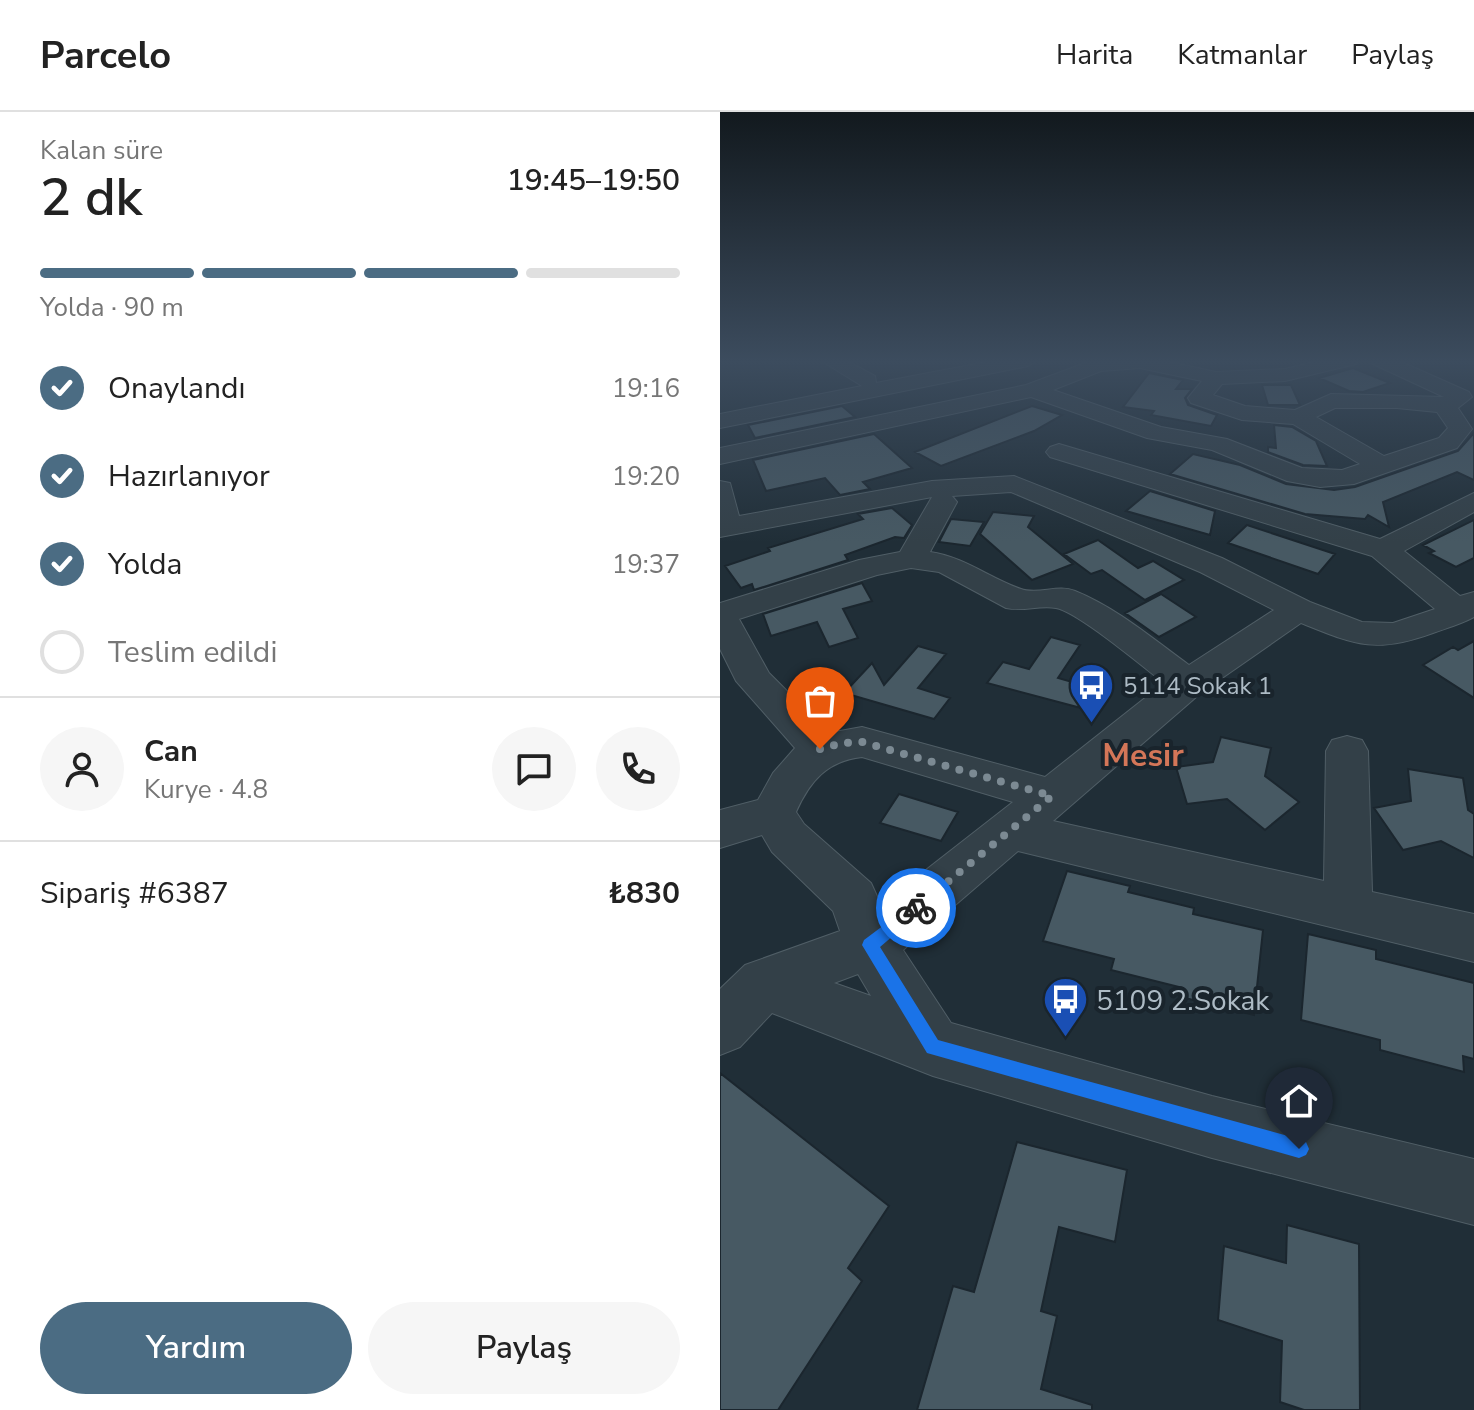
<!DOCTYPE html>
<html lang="tr">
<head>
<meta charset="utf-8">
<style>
	:root { --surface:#fff; --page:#f6f6f6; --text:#222; --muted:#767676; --line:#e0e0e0; --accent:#4b6c83 }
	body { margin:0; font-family:"Nunito Sans",sans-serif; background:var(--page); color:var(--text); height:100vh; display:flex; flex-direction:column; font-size:30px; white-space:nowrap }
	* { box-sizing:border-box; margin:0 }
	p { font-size:26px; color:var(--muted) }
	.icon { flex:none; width:44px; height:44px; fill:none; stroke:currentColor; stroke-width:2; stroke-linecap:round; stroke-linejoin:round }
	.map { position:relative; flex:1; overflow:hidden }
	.side { display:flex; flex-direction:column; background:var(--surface); width:720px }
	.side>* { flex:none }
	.pin { position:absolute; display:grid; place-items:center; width:68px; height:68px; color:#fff; margin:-82px -34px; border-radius:50% 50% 50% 0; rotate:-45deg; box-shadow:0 0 8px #0007 }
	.pin .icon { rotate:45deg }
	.courier { position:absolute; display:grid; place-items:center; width:80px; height:80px; margin:-40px; border:6px solid #1a73e8; border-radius:50%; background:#fff; color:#222; box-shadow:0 2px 10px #0007 }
	.summary em { font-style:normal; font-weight:600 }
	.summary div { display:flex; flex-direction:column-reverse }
	.summary { display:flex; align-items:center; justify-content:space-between; height:136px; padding:0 40px }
	h1 { font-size:52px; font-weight:600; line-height:60px }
	.bar { display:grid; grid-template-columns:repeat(4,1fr); gap:12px 8px; align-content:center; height:96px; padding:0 40px }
	.bar i { height:10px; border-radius:6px; background:var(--line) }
	.bar .selected { background:var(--accent) }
	.bar p { grid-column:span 4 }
	.line { display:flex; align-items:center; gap:20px; padding:0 40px; border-top:2px solid var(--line) }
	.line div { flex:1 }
	.round { display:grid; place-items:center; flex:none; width:84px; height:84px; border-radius:42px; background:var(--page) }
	ol { padding:0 40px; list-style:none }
	li { display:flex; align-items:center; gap:24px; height:88px }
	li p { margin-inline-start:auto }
	li .icon { padding:8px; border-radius:50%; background:var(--accent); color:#fff; stroke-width:4 }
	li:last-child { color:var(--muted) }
	li i { width:44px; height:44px; border:4px solid var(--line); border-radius:50% }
	.button { display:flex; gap:16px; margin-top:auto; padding:16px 40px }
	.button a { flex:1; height:92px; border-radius:48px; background:var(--accent); color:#fff; font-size:32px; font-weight:600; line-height:92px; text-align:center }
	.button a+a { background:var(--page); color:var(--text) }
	header { display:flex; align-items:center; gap:48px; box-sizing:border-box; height:112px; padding:0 40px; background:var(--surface); border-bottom:2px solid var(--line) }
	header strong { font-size:38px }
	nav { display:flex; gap:44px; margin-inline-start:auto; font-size:28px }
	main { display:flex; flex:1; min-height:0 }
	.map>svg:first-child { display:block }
</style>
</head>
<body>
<header>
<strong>Parcelo</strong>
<nav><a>Harita</a><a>Katmanlar</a><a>Paylaş</a></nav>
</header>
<main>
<section class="side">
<div class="summary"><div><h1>2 dk</h1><p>Kalan süre</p></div><em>19:45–19:50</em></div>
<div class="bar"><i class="selected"></i><i class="selected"></i><i class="selected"></i><i></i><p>Yolda · 90 m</p></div>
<ol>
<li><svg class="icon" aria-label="check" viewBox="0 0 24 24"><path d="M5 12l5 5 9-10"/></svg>Onaylandı<p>19:16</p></li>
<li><svg class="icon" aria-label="check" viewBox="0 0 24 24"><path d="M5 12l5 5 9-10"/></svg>Hazırlanıyor<p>19:20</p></li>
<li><svg class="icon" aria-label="check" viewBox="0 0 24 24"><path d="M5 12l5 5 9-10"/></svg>Yolda<p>19:37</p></li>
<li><i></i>Teslim edildi</li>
</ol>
<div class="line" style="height:144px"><a class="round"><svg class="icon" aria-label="person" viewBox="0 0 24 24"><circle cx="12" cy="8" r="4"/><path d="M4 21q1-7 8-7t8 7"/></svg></a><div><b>Can</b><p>Kurye · 4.8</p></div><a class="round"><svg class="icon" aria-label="chat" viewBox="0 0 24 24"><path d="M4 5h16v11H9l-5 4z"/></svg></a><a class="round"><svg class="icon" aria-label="phone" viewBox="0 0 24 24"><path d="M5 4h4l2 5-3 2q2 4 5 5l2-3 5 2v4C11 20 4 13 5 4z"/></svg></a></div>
<div class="line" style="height:104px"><div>Sipariş #6387</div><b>₺830</b></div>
<div class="button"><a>Yardım</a><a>Paylaş</a></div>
</section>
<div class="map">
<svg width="754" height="1298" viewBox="0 0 754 1298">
	<rect width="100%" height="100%" fill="#202e37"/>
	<path fill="#475963" stroke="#1b262e" stroke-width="2" d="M633 256 670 271 643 280 629 279 599 266Z
		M429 261 463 268 456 277H472L465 286 468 293 497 303 491 314 431 303 434 299 403 295Z
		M542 273H571L580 293H548Z
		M122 294 135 305 35 326 28 313Z
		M312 294 342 303 314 319 221 354 195 340Z
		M554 313 572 315 596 329 607 354 583 353 548 340V335L556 336Z
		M754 321V368L737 360 663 390 669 415 648 403 645 407 585 402 450 362 473 342 520 353 566 372 614 378 635 375 738 339Z
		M154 322 192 356 143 370 150 377 120 383 105 366 46 379 33 348Z
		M430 379 495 399 490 423 406 399Z
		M172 396 192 413 184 426 175 425 125 443 128 448 34 478 32 472 21 476 5 454 50 439 48 436 143 407 138 402Z
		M273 400 314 404 308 415 353 452 312 468 260 422Z
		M231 407 264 410 250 434 219 430Z
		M754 408V446L736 455 709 441 714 439 703 433Z
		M527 413 615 442 598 462 508 431Z
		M378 428 418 456 433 449 464 468 425 488 382 458 371 462 344 442Z
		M142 471 152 489 123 497 138 526 109 535 97 510 51 524 43 502Z
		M441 482 476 505 439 525 405 501Z
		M331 525 360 533 338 566 373 576 361 596 267 571 283 550 309 557Z
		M754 529V586L703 553 733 535 738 538Z
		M198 534 226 542 198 576 230 586 214 607 124 581 152 551 164 573Z
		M501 625 551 636 545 664 579 690 545 718 507 687 467 692 456 655 493 650Z
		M688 657 743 666 748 698 754 702V746L721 729 683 738 654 696 691 689Z
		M179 682 238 700 221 729 160 711Z
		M347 759 410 774 408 780 474 796 473 802 543 818 534 903 461 885 463 876 391 858 394 847 323 829Z
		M588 822 656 838V847L754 871V947L743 944 744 960 660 938V928L581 908Z
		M0 961 169 1094 128 1156 142 1169 58 1298H0Z
		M297 1030 407 1058 395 1130 339 1115 321 1199 337 1204 321 1277 372 1293V1298H197L233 1174 254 1180Z
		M567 1113 639 1132 640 1298H584L560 1290 562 1229 498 1208 504 1134 566 1151Z"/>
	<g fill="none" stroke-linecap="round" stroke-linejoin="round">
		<defs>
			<path id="minor" d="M100 248H125L155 264 156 271 277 248H318L308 254 0 316V302L142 274Z
				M373 248H440L496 260 565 257 603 248H639L636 252 565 269 502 272 493 283 525 294 575 298 611 282 724 285 653 252 650 248H677L749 280 752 285 738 296 752 317 737 336 634 372 600 375 567 369 492 338 427 326 311 285 0 352V336L306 273ZM420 256 482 269 468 286 471 291 522 308 573 312 640 352 622 358 582 356 507 327 441 315 333 278 381 259ZM615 296H677L717 300 728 316 719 326 664 344 596 305Z
				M339 332 660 427 754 381V400L684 439 740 484 754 480V505C741 512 727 516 713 521 655 542 636 533 581 511L482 580 333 709 604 769 606 639 612 628 627 624 642 628 648 639 652 780 754 802V850L298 739 183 838 231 911 492 984 754 1047V1113L492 1046 213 964 52 901 20 935 0 943V877L25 853 120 819 113 799 52 740 42 723 0 736V698L38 688 53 661 75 636 16 569 0 537V491L139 448 180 440 212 385 0 425V369L10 371 19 404 212 369 294 364 502 446 590 490 642 510 673 511 715 497 652 444 330 345 326 340 330 335ZM291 380 480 460 554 498 469 553C433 527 397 496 355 479 338 472 318 483 301 477 269 466 245 445 210 440L237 390 232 384ZM191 456 219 460 286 496C303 500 319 493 336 496 358 500 423 555 444 571L325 665 142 615 109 621 49 561 19 507 157 463ZM142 645 293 690 161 793 151 771 84 712 76 700C90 669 107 649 142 645ZM138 862 151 884 114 871Z"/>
		</defs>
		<use href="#minor" stroke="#505e66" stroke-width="2"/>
		<use href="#minor" fill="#334048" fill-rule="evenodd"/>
	</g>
	<linearGradient id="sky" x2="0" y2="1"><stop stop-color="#12191e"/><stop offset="0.58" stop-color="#3c4c5e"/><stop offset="1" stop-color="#3c4c5e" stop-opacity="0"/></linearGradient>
	<rect width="754" height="430" fill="url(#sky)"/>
	<path fill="#1a73e8" d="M196 789 201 791V800L160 835 218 928 579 1027 586 1030 589 1037 586 1043 579 1046 207 941 142 833 144 828Z"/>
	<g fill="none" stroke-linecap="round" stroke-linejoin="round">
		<path stroke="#7c8a93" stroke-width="8" stroke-dasharray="0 14.4" d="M100 637 122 631 142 630 332 684 196 796"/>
	</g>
	<defs>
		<symbol id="bus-pin" viewBox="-11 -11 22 30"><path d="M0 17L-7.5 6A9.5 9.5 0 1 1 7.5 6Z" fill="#1a4fb4" stroke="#19242c"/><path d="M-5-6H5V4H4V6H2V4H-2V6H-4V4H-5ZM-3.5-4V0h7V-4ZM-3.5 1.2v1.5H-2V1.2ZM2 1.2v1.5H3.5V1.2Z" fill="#fff"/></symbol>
	</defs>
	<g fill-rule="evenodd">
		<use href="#bus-pin" x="346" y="548" width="51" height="69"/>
		<use href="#bus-pin" x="320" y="862" width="51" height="69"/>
	</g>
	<g text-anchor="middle" stroke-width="8" stroke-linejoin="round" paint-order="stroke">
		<g font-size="24" fill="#adbbc5" stroke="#19242c" text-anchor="start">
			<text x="403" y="582">5114 Sokak 1</text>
		</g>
		<g font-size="28" fill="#adbbc5" stroke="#19242c" text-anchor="start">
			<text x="376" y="898">5109 2.Sokak</text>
		</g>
		<g font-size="32" font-weight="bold" fill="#d47658" stroke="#19242c">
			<text x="423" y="654">Mesir</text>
		</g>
	</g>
</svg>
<div class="pin" style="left:100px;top:637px;background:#ea580c"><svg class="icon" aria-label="bag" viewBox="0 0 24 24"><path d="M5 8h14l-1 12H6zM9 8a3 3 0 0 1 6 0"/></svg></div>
<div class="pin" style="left:579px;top:1037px;background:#1f2937"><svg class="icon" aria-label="home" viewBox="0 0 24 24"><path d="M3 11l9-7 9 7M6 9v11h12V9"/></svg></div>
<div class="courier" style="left:196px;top:796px"><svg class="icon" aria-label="bike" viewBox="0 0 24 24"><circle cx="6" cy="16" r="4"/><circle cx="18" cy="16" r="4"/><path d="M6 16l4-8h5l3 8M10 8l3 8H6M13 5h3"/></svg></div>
</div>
</main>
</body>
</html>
